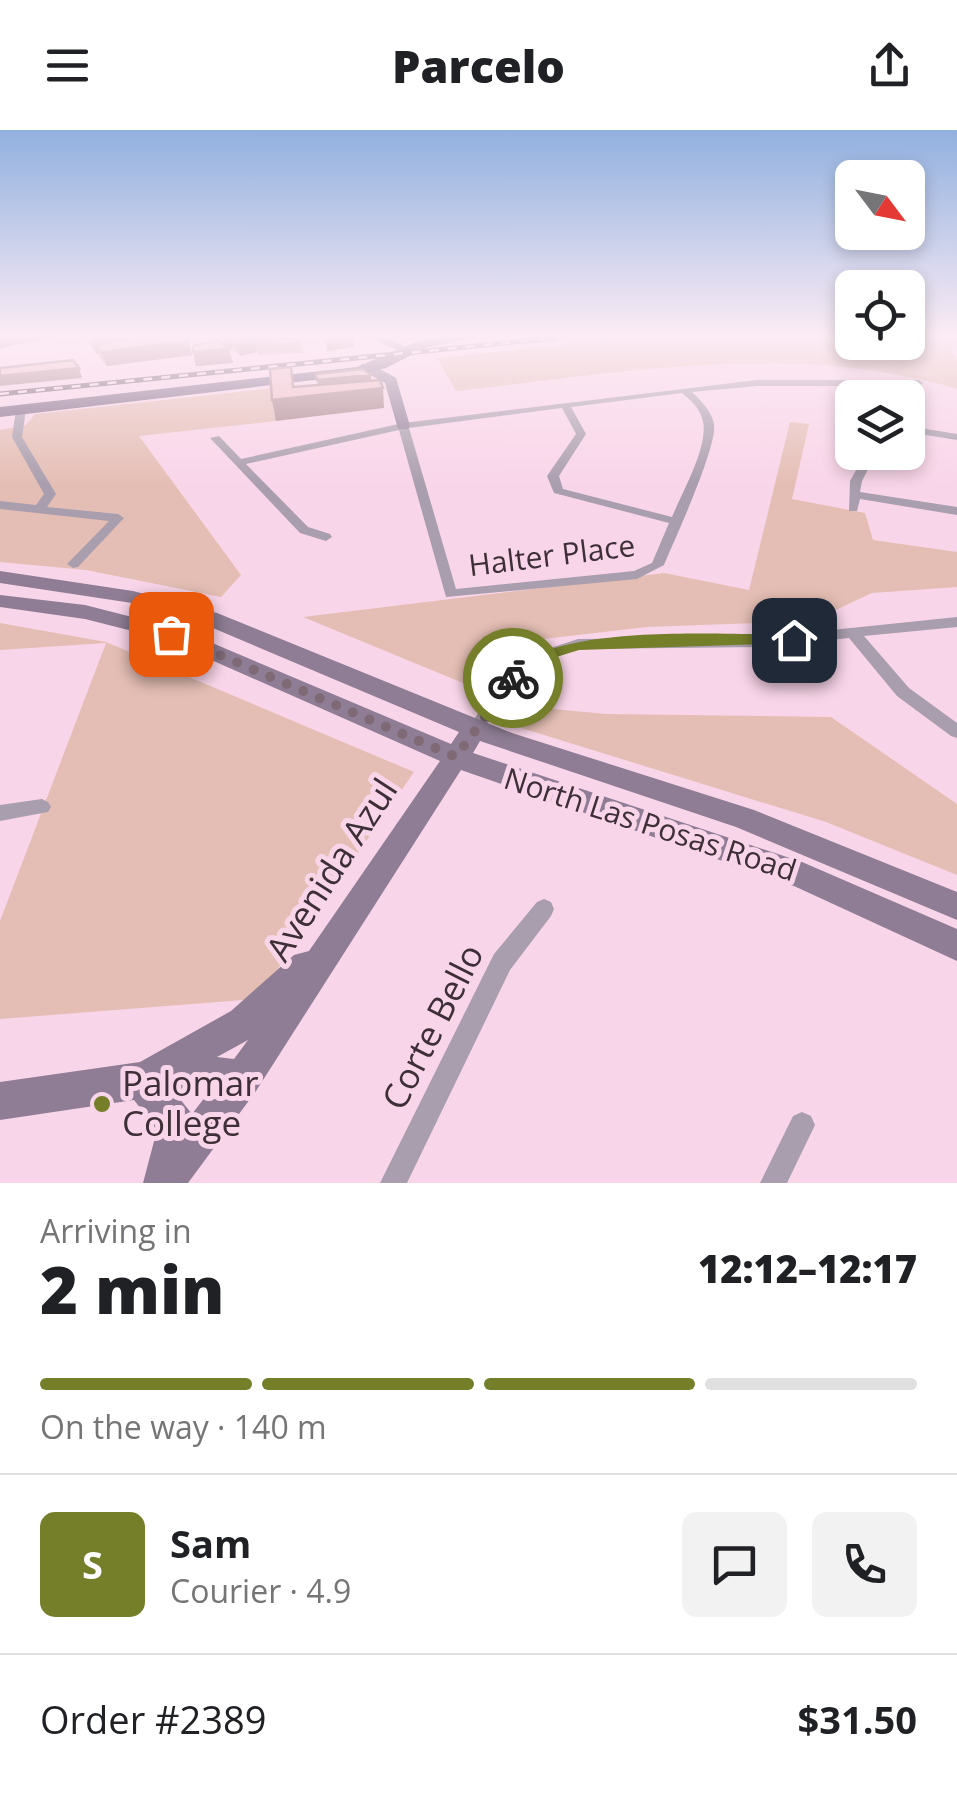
<!DOCTYPE html>
<html lang="en">
<head>
<meta charset="utf-8">
<style>
	:root { --surface:#fff; --page:#f2f2f2; --text:#202124; --muted:#757577; --line:#e0e0e0; --accent:#757e29 }
	body { margin:0; font-family:"Open Sans",sans-serif; background:var(--page); color:var(--text); height:100vh; display:flex; flex-direction:column; font-size:38px; white-space:nowrap }
	* { box-sizing:border-box; margin:0 }
	p { font-size:32px; color:var(--muted) }
	.icon { flex:none; width:55px; height:55px; fill:none; stroke:currentColor; stroke-width:2; stroke-linecap:round; stroke-linejoin:round }
	.map { position:relative; height:1053px; overflow:hidden }
	.sheet { display:flex; flex-direction:column; background:var(--surface); flex:1 }
	.sheet>* { flex:none }
	.needle { width:65px; rotate:122deg }
	.controls { position:absolute; left:835px; top:30px; display:grid; gap:20px }
	.controls a { display:grid; place-items:center; width:90px; height:90px; border-radius:15px; background:var(--surface); box-shadow:0 5px 15px #0003; font-size:50px }
	.pin { position:absolute; display:grid; place-items:center; width:85px; height:85px; color:#fff; margin:-42px; border-radius:20px; box-shadow:0 5px 15px #0006 }
	.courier { position:absolute; display:grid; place-items:center; width:100px; height:100px; margin:-50px; border:8px solid #757e29; border-radius:50%; background:#fff; color:#222; box-shadow:0 2px 12px #0007 }
	.headline em { font-style:normal; font-weight:800 }
	.headline div { display:flex; flex-direction:column-reverse }
	.headline { display:flex; align-items:center; justify-content:space-between; height:170px; padding:0 40px }
	h1 { font-size:65px; font-weight:800; line-height:75px }
	.bar { display:grid; grid-template-columns:repeat(4,1fr); gap:15px 10px; align-content:center; height:120px; padding:0 40px }
	.bar i { height:12px; border-radius:8px; background:var(--line) }
	.bar .current { background:var(--accent) }
	.bar p { grid-column:span 4 }
	.line { display:flex; align-items:center; gap:25px; padding:0 40px; border-top:2px solid var(--line) }
	.line div { flex:1 }
	.round { display:grid; place-items:center; flex:none; width:105px; height:105px; border-radius:15px; background:var(--page) }
	header { display:flex; justify-content:space-between; align-items:center; height:130px; padding:0 40px; background:var(--surface); font-size:45px; font-weight:800 }
	.map>svg:first-child { display:block }
</style>
</head>
<body>
<header><svg class="icon" aria-label="menu" viewBox="0 0 24 24"><path d="M4 6h16M4 12h16M4 18h16"/></svg>Parcelo<svg class="icon" aria-label="share" viewBox="0 0 24 24"><path d="M12 15V3M7 8l5-5 5 5M5 13v7h14v-7"/></svg></header>
<div class="map">
<svg width="957" height="1053" viewBox="0 0 957 1053">
	<rect width="100%" height="100%" fill="#f9d5e9"/>
	<path fill="#e4beb4" d="M640 207H852V212L957 207 951 221 957 228V259C793 210 622 243 456 261L437 228Z
		M274 258 276 291 139 306 241 445 221 467 86 440 0 432V300L26 295 35 284Z
		M790 292 809 294 792 369 865 383 873 410 957 422V457L872 463 812 491 647 497 526 511 475 558 303 487 664 443 749 460Z
		M0 493 106 512 414 642 257 869 0 889V791L106 513 0 520Z
		M532 577 606 584 831 587 957 674V745L826 692 518 597Z"/>
	<g fill="none" stroke-linecap="round" stroke-linejoin="round">
		<path fill="#a99ead" fill-rule="evenodd" d="M757 250H919L923 253 919 256H757L692 262C701 271 711 280 714 294 718 315 675 409 664 435L637 449 446 467 399 300 246 334 308 397 330 404 332 407 326 411 300 403 210 308 219 306 241 329 403 293ZM682 263C690 270 699 277 702 288 711 313 682 362 672 387L563 359 559 346 586 304 571 277ZM562 278 576 304 547 346 554 363 669 393 652 433 634 441 456 459 409 298Z
			M21 277 26 280 22 307 56 364 47 377 118 384 124 388 78 437 73 438 67 434 109 391 0 379V371L36 375 44 364 12 307 16 280Z
			M908 296 957 304V310L908 302Z
			M866 322H877L862 351 860 362 957 377V385L860 369 857 381H849L850 351Z
			M957 487V497L864 506 909 558 957 593V608L951 606 897 566 849 508 764 517 579 519 542 532 515 554 481 603H469L467 599 505 546 532 524 578 509 764 507Z
			M42 669 48 672 51 677 48 682 0 691V675Z
			M544 769 551 772 554 779 551 786 510 840 407 1053H380L494 824 537 772Z
			M802 982 811 986 815 995 787 1053H760L793 986Z"/>
		<path fill="#8e7d94" fill-rule="evenodd" d="M365 207H384L404 216 398 220Z
			M361 234H371L396 248 410 296 408 299H398L385 253 361 240Z
			M0 441 133 461 217 483 512 603 754 680 957 762V790L736 697 480 611 473 623 802 732 957 799V831L794 756 461 640 256 961 188 1053H143L157 1000 134 970 0 990V952L140 932 231 881 294 825 309 821 440 631 164 509 85 489 0 477V465L85 475 179 499 451 614 459 602 201 493 132 473 0 453ZM248 910 234 929 217 927ZM198 961 209 962 192 984 176 964Z"/>
		<path fill="#7a6681" fill-rule="evenodd" d="M442 207H475L425 218 386 238 357 245 0 287V277L357 237 416 212Z"/>
		<defs>
			<path id="rail" d="M0 264 565 207"/>
		</defs>
		<use href="#rail" stroke="#6d5a65" stroke-width="5"/>
		<use href="#rail" stroke="#f9d5e9" stroke-width="2.5" stroke-dasharray="9" stroke-linecap="butt"/>
	</g>
	<path fill="#cda3a8" d="M83 207H184L188 211 192 225 107 236 101 229 98 223H96L90 214Z
		M214 207H290L301 213 303 223 258 225 257 222 240 226 234 221 233 218 229 219 233 233 196 236 217 210Z"/>
	<path fill="#a78488" d="M0 207H53V208L0 218Z
		M90 207H152L188 211 192 225 107 236 102 222 96 215 98 223H96Z
		M226 207H231L233 218 229 219 233 233 196 236 193 222 228 219Z
		M256 207H290L256 215 257 222 240 226 237 212Z
		M353 208 354 217 327 221 326 212Z
		M79 238 82 248 0 256V246Z
		M371 245 372 254 319 260 317 250Z
		M383 258 384 278 276 291 272 270Z"/>
	<path fill="#eebdc3" stroke="#a78488" stroke-width="2.5" d="M136 207H184L188 211 102 222 96 215Z
		M231 207H256L237 212Z
		M329 207H352L353 208 326 212 325 208Z
		M289 208 301 213 256 215Z
		M219 210 229 219 193 222V216Z
		M73 230 79 238 0 246V238Z
		M291 237 293 257 380 250 383 258 272 270 270 239Z
		M363 239 371 245 317 250 316 244Z"/>
	<linearGradient id="sky" x2="0" y2="1"><stop stop-color="#91b0df"/><stop offset="0.58" stop-color="#fcecf5"/><stop offset="1" stop-color="#fcecf5" stop-opacity="0"/></linearGradient>
	<rect width="957" height="355" fill="url(#sky)"/>
	<path fill="#757e29" d="M794 504 801 510 799 513 579 520 543 531 519 552 504 548C549 490 722 506 794 504Z"/>
	<g fill="none" stroke-linecap="round" stroke-linejoin="round">
		<path stroke="#7f6975" stroke-width="10" stroke-dasharray="0 18" d="M171 504 456 627 513 548"/>
	</g>
	<circle fill="#757e29" stroke="#f9d5e9" stroke-width="4" cx="102" cy="974" r="10"/>
	<g text-anchor="middle" stroke-width="10" stroke-linejoin="round" paint-order="stroke">
		<g font-size="30" fill="#3d2f37" stroke="#f9d5e9">
			<text transform="translate(552 426) rotate(-7)" y="10">Halter Place</text>
			<text transform="translate(650 695) rotate(18)" y="10">North Las Posas Road</text>
		</g>
		<g font-size="35" fill="#3d2f37" stroke="#f9d5e9">
			<text transform="translate(332 740) rotate(-57)" y="12">Avenida Azul</text>
			<text transform="translate(433 897) rotate(-63)" y="12">Corte Bello</text>
		</g>
		<g font-size="35" fill="#3d2f37" stroke="#f9d5e9" text-anchor="start">
			<text x="122" y="966">Palomar<tspan x="122" dy="40">College</tspan></text>
		</g>
	</g>
</svg>
<div class="controls">
<a><svg class="needle" viewBox="-14 -14 28 28"><path d="M0-13l5 13h-10z" fill="#e53935"/><path d="M0 13l5-13h-10z" fill="#757577"/></svg></a>
<a><svg class="icon" aria-label="locate" viewBox="0 0 24 24"><circle cx="12" cy="12" r="6"/><path d="M12 2v4M12 18v4M2 12h4M18 12h4"/></svg></a>
<a><svg class="icon" aria-label="layers" viewBox="0 0 24 24"><path d="M12 4l9 5-9 5-9-5zM3 14l9 5 9-5"/></svg></a>
</div>
<div class="pin" style="left:171px;top:504px;background:#ea580c"><svg class="icon" aria-label="bag" viewBox="0 0 24 24"><path d="M5 8h14l-1 12H6zM9 8a3 3 0 0 1 6 0"/></svg></div>
<div class="pin" style="left:794px;top:510px;background:#1f2937"><svg class="icon" aria-label="home" viewBox="0 0 24 24"><path d="M3 11l9-7 9 7M6 9v11h12V9"/></svg></div>
<div class="courier" style="left:513px;top:548px"><svg class="icon" aria-label="bike" viewBox="0 0 24 24"><circle cx="6" cy="16" r="4"/><circle cx="18" cy="16" r="4"/><path d="M6 16l4-8h5l3 8M10 8l3 8H6M13 5h3"/></svg></div>
</div>
<section class="sheet">
<div class="headline"><div><h1>2 min</h1><p>Arriving in</p></div><em>12:12–12:17</em></div>
<div class="bar"><i class="current"></i><i class="current"></i><i class="current"></i><i></i><p>On the way · 140 m</p></div>
<div class="line" style="height:180px"><b class="round" style="background:var(--accent);color:#fff">S</b><div><b>Sam</b><p>Courier · 4.9</p></div><a class="round"><svg class="icon" aria-label="chat" viewBox="0 0 24 24"><path d="M4 5h16v11H9l-5 4z"/></svg></a><a class="round"><svg class="icon" aria-label="phone" viewBox="0 0 24 24"><path d="M5 4h4l2 5-3 2q2 4 5 5l2-3 5 2v4C11 20 4 13 5 4z"/></svg></a></div>
<div class="line" style="height:130px"><div>Order #2389</div><b>$31.50</b></div>
</section>
</body>
</html>
